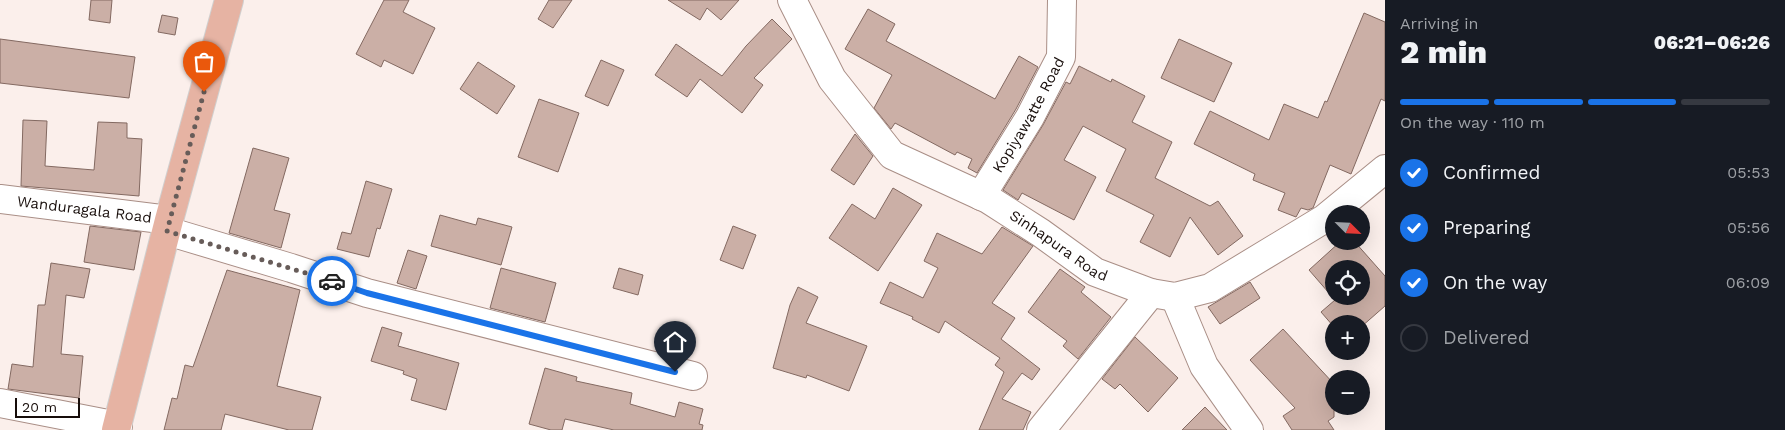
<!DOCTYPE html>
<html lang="en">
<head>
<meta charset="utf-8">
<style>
	:root { --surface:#171b24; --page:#242831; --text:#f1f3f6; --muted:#9ea1a6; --line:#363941; --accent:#1a73e8 }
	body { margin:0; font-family:"Work Sans",sans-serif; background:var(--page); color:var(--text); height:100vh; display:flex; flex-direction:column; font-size:19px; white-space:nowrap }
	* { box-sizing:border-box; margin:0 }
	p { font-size:16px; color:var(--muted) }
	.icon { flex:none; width:28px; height:28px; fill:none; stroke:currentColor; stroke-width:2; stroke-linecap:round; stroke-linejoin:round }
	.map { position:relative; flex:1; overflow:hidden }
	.side { display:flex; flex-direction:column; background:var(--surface); width:400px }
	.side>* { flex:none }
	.needle { width:32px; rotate:114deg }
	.controls { position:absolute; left:1325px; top:205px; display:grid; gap:10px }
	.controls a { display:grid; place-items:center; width:45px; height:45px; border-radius:50%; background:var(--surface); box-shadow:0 5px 20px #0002; font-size:25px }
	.scale { position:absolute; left:15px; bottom:12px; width:65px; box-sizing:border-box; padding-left:5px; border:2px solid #170d0a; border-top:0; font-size:14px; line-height:18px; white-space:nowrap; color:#170d0a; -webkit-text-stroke:4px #fff; paint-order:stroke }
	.pin { position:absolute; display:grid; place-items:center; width:42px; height:42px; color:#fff; margin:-51px -21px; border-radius:50% 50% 50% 0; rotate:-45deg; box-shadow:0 0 5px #0007 }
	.pin .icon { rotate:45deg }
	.courier { position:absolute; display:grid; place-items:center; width:50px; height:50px; margin:-25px; border:4px solid #1a73e8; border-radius:50%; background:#fff; color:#222; box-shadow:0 1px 6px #0007 }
	.head em { font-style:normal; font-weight:800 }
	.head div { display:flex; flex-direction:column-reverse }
	.head { display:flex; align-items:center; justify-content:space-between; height:85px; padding:0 15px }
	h1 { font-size:32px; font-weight:800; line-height:38px }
	.bar { display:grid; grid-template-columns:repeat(4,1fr); gap:8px 5px; align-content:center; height:60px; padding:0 15px }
	.bar i { height:6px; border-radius:4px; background:var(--line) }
	.bar .on { background:var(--accent) }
	.bar p { grid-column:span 4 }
	ol { padding:0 15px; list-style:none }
	li { display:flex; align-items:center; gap:15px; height:55px }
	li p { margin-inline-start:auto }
	li .icon { padding:5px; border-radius:50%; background:var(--accent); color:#fff; stroke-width:4 }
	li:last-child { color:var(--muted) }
	li i { width:28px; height:28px; border:2px solid var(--line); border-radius:50% }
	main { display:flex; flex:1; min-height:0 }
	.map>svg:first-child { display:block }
</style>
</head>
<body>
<main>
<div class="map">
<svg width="1385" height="430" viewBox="0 0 1385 430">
	<rect width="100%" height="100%" fill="#fbefeb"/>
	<path fill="#cbafa6" stroke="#836961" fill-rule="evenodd" d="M91 0H112L110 23 89 20Z
		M384 0H409L403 12 435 28 413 74 384 60 381 67 356 54Z
		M549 0H572L553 28 538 19Z
		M668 0H739L721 20 707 8 700 20Z
		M868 9 895 24 886 41 995 99 1019 56 1038 67 1016 109 977 173 968 168 972 159 957 152 955 155 895 123 891 129 874 108 892 75 845 49Z
		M1364 13 1385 22V101L1381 99 1351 174 1330 165 1313 208 1308 210 1301 208 1296 217 1278 210 1285 193 1253 180 1255 174 1194 144 1210 111 1269 140 1284 104 1318 118 1325 101 1327 102Z
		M162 15 178 18 175 35 158 32Z
		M772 19 792 39 754 78 763 85 742 113 700 79 687 97 655 75 676 44 722 76 746 46Z
		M0 39 135 57 129 98 0 83Z
		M1179 39 1232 63 1214 102 1161 78Z
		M601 60 624 70 608 106 585 96Z
		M478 62 515 86 497 114 460 89Z
		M1079 66 1111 82 1112 79 1145 96 1132 122 1172 142 1155 178 1210 206 1218 201 1243 236 1218 255 1190 217 1170 257 1140 242 1154 215 1106 191 1126 149 1083 126 1064 160 1096 177 1074 220 1022 193 1018 200 1003 190 1043 125 1066 82 1070 84Z
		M539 99 579 113 558 172 518 157Z
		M23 120 47 121 45 166 94 170 98 122 127 123V138L142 139 139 196 21 186Z
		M855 134 873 156 854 185 831 170Z
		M253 148 289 158 274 210 290 214 281 248 229 233Z
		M366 181 392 189 380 229 377 228 369 257 337 249 342 232 351 234Z
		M893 188 922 205 878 271 829 238 852 204 875 219Z
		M440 215 476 225 478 218 512 227 501 265 431 246Z
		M90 226 141 232 134 270 84 262Z
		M733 226 756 235 743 269 720 260Z
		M1002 227 1033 246 992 303 1015 318 1001 339 1040 369 1032 380 1022 373 1002 399 1031 412 1023 430H979L1004 372 995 365 1000 358 945 321 939 333 912 319 913 317 880 303 890 282 923 298 938 268 924 261 937 233 982 254Z
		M1341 241H1354L1385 276V306L1361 327V324H1334V327L1321 312 1335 300 1309 270ZM1334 269H1361V296H1334Z
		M408 250 427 256 416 289 397 283Z
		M51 263 90 269 84 298 66 295 61 354 83 356 79 398 8 389 12 364 33 367 38 305H45Z
		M501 268 556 283 545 322 490 308Z
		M619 268 643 275 638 295 613 288Z
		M1060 269 1085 287 1081 292 1111 317 1078 359 1063 346 1067 341 1028 312Z
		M227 270 300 290 277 386 321 397 312 430H289L225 414 221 430H164L172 398 177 399 185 365 193 367Z
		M1250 282 1260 298 1220 324 1208 307Z
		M798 287 818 297 806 323 867 346 849 391 807 375 806 378 773 368 790 305Z
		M382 327 402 333 398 346 459 363 446 410 411 400 417 379 403 374 404 371 371 361Z
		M1283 329 1334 384V417L1328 421 1334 430H1292L1283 416 1295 408 1250 360Z
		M1135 337 1178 378 1148 412 1120 384 1115 389 1102 379Z
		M545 368 577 377 576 381 632 393 630 404 675 417 679 402 703 409 699 424 703 425 702 430H614L565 419 562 430H551L529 424Z
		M1205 407 1227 430H1182Z"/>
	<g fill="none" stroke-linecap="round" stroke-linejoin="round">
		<defs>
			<g id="minor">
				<path id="s1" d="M792 0 832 79 892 155 988 199 1041 233 1095 272 1151 293 1175 297 1210 288 1324 219 1385 169"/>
				<path id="s2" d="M981 196 1030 117 1061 57 1062 0"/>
				<path id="s3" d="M0 199 169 220"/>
				<path d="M167 231 291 268 367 293 693 376"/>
				<path d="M1175 297 1204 366 1249 430"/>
				<path d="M0 403 118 426"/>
				<path d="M1041 430 1151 293"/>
			</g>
			<path id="major" d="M116 430 169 220 229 0"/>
		</defs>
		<use href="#minor" stroke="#a98e86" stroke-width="30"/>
		<use href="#major" stroke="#d1cfce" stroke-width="30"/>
		<use href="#minor" stroke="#fff" stroke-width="28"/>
		<use href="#major" stroke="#e6b3a3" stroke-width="28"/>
	</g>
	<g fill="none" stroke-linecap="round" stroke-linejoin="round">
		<path stroke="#675c59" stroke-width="5" stroke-dasharray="0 9" d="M204 92 167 231 332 281"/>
		<path stroke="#1a73e8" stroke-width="6" d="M332 281 367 293 675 372"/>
	</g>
	<g text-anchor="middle" stroke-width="4" stroke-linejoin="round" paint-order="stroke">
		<g font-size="15" fill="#170d0a" stroke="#fff">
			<text dy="5" stroke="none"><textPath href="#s2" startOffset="94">Kopiyawatte Road</textPath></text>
			<text dy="5" stroke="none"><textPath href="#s3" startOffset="85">Wanduragala Road</textPath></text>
			<text dy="5" stroke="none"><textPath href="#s1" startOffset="376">Sinhapura Road</textPath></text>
		</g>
	</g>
</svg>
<div class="controls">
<a><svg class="needle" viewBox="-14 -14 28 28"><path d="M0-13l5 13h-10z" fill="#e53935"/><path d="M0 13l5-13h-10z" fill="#9ea1a6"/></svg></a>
<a><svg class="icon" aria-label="locate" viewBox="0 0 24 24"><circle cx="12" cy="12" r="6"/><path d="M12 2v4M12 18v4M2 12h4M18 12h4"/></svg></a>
<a>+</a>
<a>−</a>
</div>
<div class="scale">20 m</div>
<div class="pin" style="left:204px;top:92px;background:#ea580c"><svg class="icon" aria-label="bag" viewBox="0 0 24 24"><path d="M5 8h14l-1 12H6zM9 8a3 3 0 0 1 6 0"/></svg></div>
<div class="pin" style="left:675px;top:372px;background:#1f2937"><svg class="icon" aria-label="home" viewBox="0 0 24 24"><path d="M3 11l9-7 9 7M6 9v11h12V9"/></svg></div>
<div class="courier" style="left:332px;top:281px"><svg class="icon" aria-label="car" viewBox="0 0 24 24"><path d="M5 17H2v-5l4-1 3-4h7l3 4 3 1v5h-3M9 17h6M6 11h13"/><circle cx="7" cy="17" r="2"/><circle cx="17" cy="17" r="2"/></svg></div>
</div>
<section class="side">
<div class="head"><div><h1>2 min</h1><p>Arriving in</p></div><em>06:21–06:26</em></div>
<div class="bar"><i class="on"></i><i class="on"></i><i class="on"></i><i></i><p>On the way · 110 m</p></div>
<ol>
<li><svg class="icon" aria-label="check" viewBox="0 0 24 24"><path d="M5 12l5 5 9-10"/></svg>Confirmed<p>05:53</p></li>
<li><svg class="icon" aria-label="check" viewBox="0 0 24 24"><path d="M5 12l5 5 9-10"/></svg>Preparing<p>05:56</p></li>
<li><svg class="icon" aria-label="check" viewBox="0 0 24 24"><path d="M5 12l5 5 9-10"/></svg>On the way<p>06:09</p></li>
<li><i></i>Delivered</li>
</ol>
</section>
</main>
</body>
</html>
